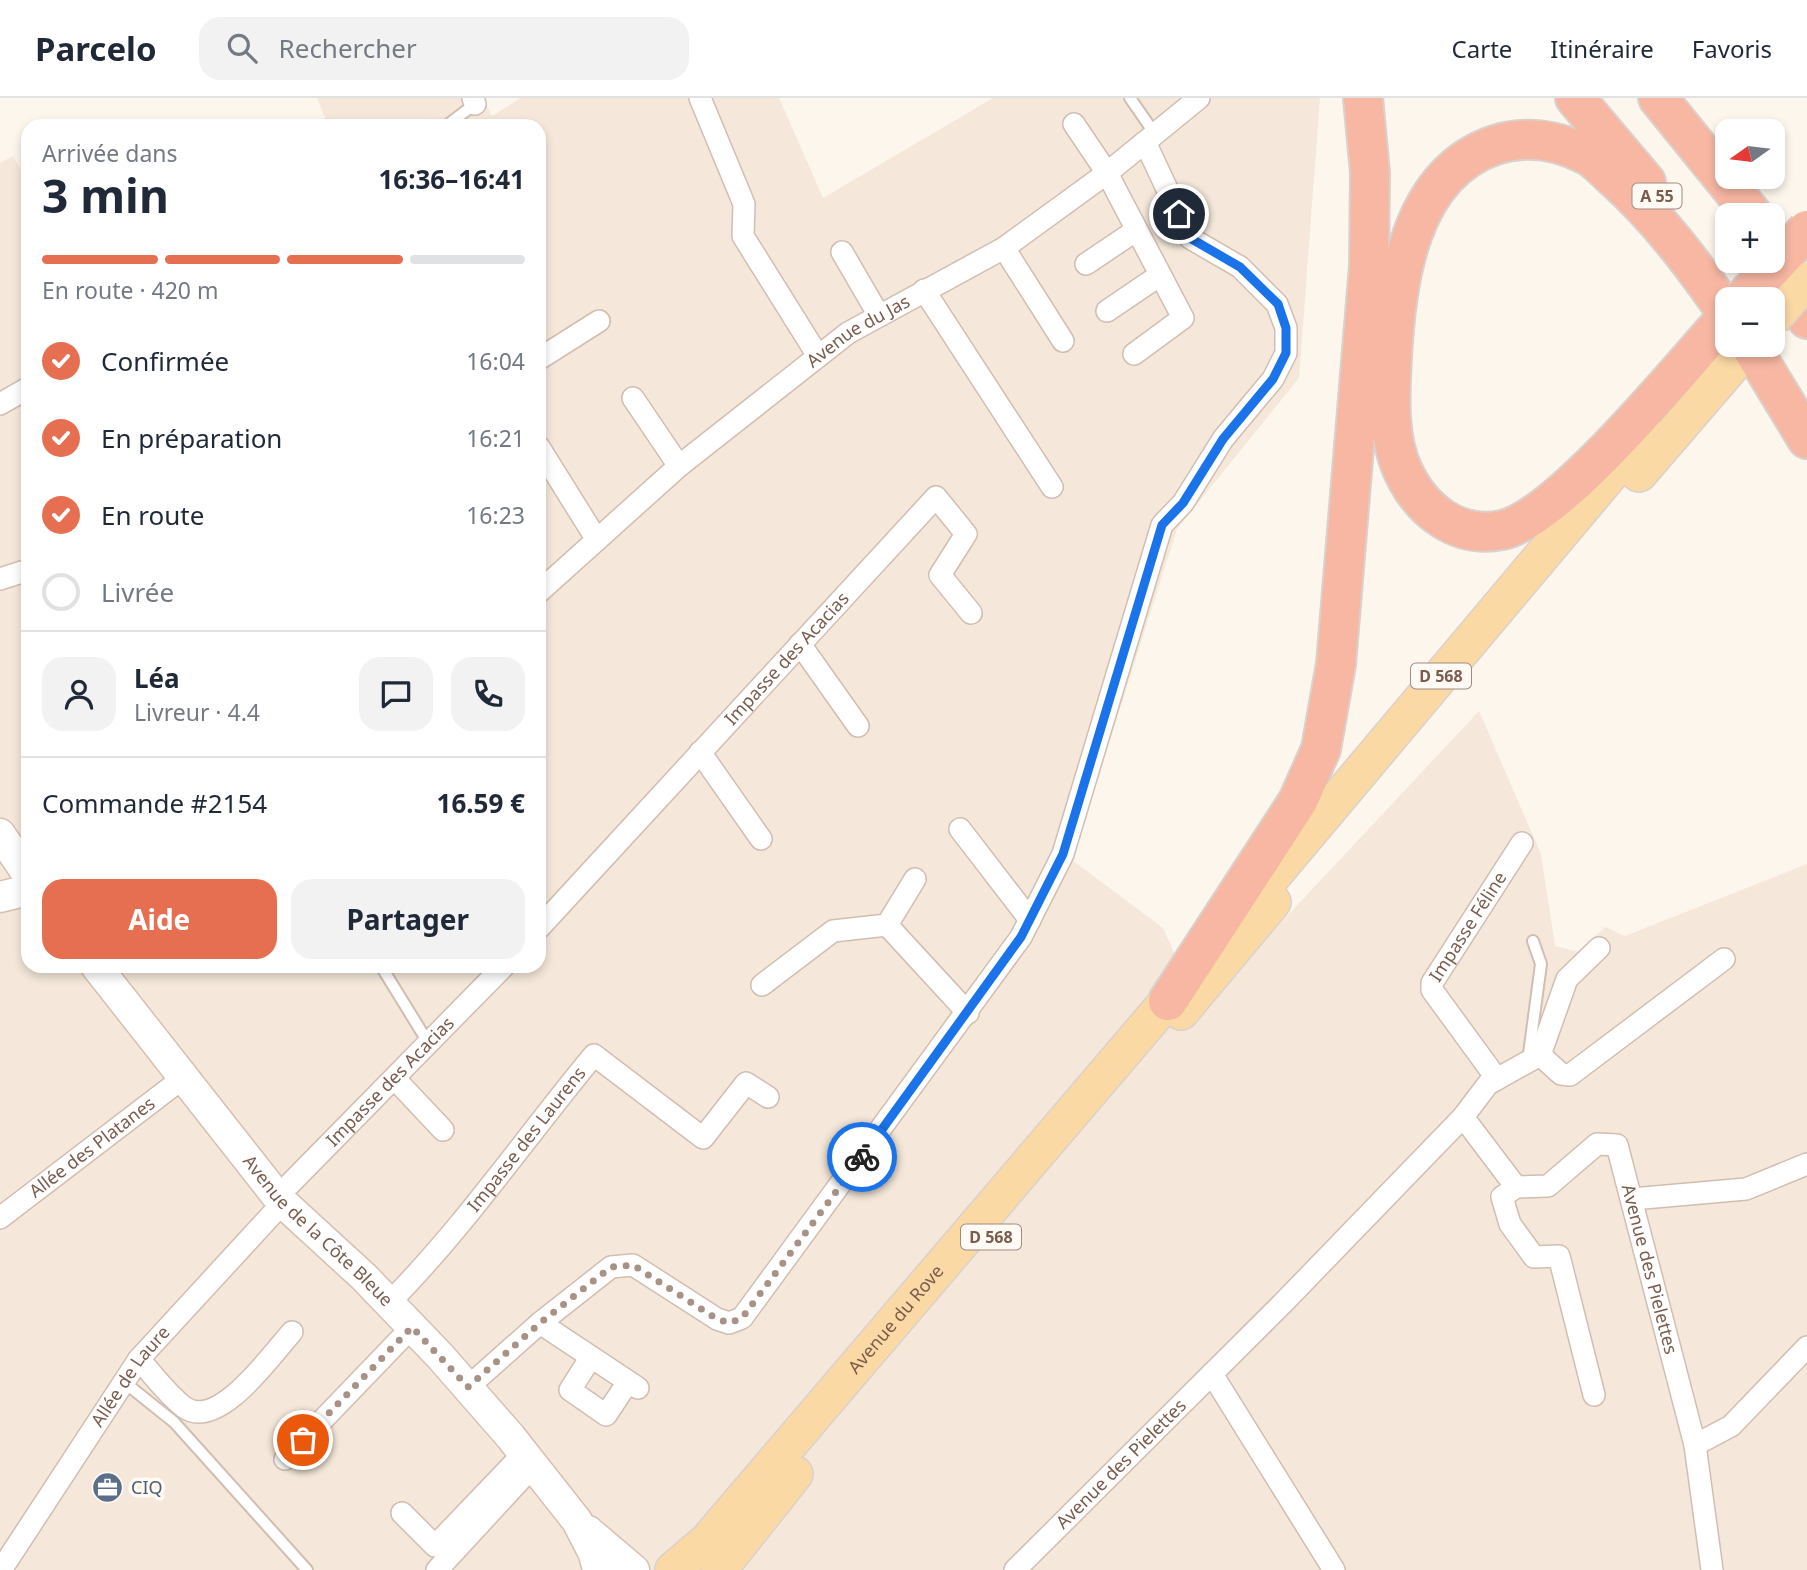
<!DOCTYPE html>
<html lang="fr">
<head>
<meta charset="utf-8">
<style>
	:root { --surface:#fff; --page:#f2f2f3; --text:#1f2937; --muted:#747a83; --line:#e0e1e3; --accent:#e76f51 }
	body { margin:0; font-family:"Noto Sans",sans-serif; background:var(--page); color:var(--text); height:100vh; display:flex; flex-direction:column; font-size:26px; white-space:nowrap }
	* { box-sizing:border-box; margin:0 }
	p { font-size:23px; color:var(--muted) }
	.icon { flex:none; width:38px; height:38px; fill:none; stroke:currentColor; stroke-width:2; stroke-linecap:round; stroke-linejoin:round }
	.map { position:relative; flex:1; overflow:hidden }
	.sheet { position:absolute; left:21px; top:21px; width:525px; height:854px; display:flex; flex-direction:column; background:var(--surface); border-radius:21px; box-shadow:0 4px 10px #0003 }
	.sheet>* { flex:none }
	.needle { width:46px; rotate:256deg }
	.tools { position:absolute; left:1715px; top:21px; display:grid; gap:14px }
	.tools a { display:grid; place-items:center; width:70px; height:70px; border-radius:14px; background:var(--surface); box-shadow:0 4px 10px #0003; font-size:35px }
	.pin { position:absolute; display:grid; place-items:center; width:60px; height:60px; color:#fff; margin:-30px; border:4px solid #fff; border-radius:50%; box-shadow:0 2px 7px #0007 }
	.courier { position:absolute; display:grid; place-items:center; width:70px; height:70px; margin:-35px; border:5px solid #1a73e8; border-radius:50%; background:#fff; color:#222; box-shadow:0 2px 9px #0007 }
	.summary em { font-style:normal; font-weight:700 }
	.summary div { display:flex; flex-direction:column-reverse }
	.summary { display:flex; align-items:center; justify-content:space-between; height:119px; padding:0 21px }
	h1 { font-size:46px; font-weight:700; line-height:52px }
	.bar { display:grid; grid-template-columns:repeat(4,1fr); gap:10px 7px; align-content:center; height:84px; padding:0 21px }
	.bar i { height:9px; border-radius:5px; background:var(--line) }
	.bar .current { background:var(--accent) }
	.bar p { grid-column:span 4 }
	.line { display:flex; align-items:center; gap:18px; padding:0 21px; border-top:2px solid var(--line) }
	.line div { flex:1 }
	.round { display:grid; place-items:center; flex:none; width:74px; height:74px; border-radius:21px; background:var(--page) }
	ol { padding:0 21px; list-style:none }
	li { display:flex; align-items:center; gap:21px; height:77px }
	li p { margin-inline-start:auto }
	li .icon { padding:7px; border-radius:50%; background:var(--accent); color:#fff; stroke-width:4 }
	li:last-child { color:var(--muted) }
	li i { width:38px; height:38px; border:4px solid var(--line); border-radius:50% }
	.button { display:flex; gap:14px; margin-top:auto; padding:14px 21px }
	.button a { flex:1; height:80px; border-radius:21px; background:var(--accent); color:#fff; font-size:28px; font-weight:700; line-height:80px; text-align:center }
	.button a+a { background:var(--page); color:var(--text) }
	header { display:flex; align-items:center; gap:42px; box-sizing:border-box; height:98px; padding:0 35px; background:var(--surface); border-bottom:2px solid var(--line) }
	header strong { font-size:33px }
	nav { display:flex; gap:38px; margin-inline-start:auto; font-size:24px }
	.search { width:490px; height:63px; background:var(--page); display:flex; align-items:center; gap:18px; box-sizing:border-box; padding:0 24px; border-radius:21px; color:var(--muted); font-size:26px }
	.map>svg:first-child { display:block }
</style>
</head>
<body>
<header>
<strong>Parcelo</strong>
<div class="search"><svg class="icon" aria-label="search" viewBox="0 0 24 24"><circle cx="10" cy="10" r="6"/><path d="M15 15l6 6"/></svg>Rechercher</div>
<nav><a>Carte</a><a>Itinéraire</a><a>Favoris</a></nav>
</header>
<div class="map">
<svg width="1807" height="1472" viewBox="0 0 1807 1472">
	<rect width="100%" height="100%" fill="#fdf6ec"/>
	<path fill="#f5e8da" d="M317 0H483L492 18 521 0H779L823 100 993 0H1320L1299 280 1177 431 1072 762 1163 830 1200 911 1479 613 1541 756 1555 848 1579 854 1605 829 1625 838 1807 766V1472H0V65L13 58 28 85V868H539V28H328Z"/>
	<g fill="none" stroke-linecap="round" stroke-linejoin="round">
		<defs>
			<path id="lane" d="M1130 0 1155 36
				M446 28 475 6
				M381 868 429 946
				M1528 963 1541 866 1533 843
				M124 1284 174 1324 307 1472"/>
			<g id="street">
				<path d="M473 0 475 6"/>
				<path d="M700 0 744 106 743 138 818 258"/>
				<path d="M1074 26 1107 75 1183 220 1134 256"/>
				<path d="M1004 150 1063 243"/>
				<path d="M842 154 878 216"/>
				<path d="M1086 166 1135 133"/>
				<path d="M924 192 1052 389"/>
				<path d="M1107 213 1160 177"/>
				<path d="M539 261 599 223"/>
				<path d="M633 300 679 368"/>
				<path d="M0 306 28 290"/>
				<path d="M539 349 597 442"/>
				<path d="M0 481 28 472"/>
				<path id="s1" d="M539 494 679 368 848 235 1004 150 1107 75 1199 0"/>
				<path d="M800 546 858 628"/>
				<path d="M700 654 761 741"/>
				<path d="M960 731 1030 822"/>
				<path d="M887 827 915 781"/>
				<path id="s2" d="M539 830 936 399 966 436 940 477 971 515"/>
				<path d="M762 887 833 833 887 827 968 915"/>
				<path d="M1540 957 1561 976 1570 977 1724 861"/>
				<path d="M1540 957 1567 881 1599 850"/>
				<path d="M395 981 443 1032"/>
				<path id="s3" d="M1497 981 1432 892V885L1522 745"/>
				<path d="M1463 1019 1488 986 1540 957"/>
				<path d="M1516 1089 1502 1099 1510 1126 1534 1159 1559 1158 1594 1297"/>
				<path d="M1632 1101 1746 1091 1807 1066"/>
				<path id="s4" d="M0 1120 183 980"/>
				<path id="s5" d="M389 1205C465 1128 525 1040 594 957L703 1040 746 985 768 999"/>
				<path d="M540 1225 638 1290"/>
				<path d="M591 1259 570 1292 606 1317 628 1284"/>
				<path d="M139 1261C153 1277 168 1297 184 1309 218 1334 272 1256 292 1234"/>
				<path d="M1212 1276 1334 1472"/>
				<path d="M468 1289 540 1225 611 1169 633 1167 717 1221 729 1225 742 1220 1021 839 1063 756 1162 427 1183 405 1223 341 1273 281 1286 255V230L1277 206 1240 169 1190 140 1145 44"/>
				<path d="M1695 1347 1731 1328 1807 1249"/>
				<path d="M285 1361 412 1229"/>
				<path d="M402 1415 435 1448 523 1356"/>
				<path id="s6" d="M1 1472 139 1261 277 1111 283 1093 504 868"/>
				<path d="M437 1472 533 1368"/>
				<path id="s7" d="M1015 1472 1284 1204 1463 1019 1516 1089 1548 1088 1597 1046 1617 1047 1695 1347 1712 1472"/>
			</g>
			<g id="secondary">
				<path d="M0 736 28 777"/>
				<path d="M0 799 28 792"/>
				<path id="s8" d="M96 868 280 1102 364 1179 440 1258 510 1338 577 1423 594 1456 598 1472"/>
				<path d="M588 1433 634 1472"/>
			</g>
			<g id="primary">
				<path d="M1639 376 1750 247"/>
				<path d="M1241 816 1646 334"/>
				<path d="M1181 914 1273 804"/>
				<path id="s9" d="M673 1472 707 1443 1187 880"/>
				<path d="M719 1472 795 1376"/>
			</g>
			<path id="highway" d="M1575 0 1646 84
				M1658 0 1753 117
				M1774 169 1807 221
				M1727 215C1693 166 1657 118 1612 78 1604 71 1596 62 1587 57 1558 42 1526 37 1495 47 1410 76 1396 181 1392 259 1390 296 1387 341 1404 375 1422 413 1458 441 1502 432 1560 420 1683 267 1727 219
				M1750 247 1807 341
				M1168 903 1298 703 1321 651 1336 566 1369 168 1370 75 1363 0"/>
		</defs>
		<use href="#lane" stroke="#d1beb0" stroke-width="14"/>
		<use href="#street" stroke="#d1beb0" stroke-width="24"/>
		<use href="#secondary" stroke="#d6c0b0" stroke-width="33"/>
		<use href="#primary" stroke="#dad1cd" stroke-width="38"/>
		<use href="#highway" stroke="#dad1cd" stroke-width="42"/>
		<use href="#lane" stroke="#fff" stroke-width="10"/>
		<use href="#street" stroke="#fff" stroke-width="21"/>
		<use href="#secondary" stroke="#fff" stroke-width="30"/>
		<use href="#primary" stroke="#fbd9a5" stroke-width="35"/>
		<use href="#highway" stroke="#f7b7a3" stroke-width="38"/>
		<defs>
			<path id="primary-bridge" d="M1773 221 1807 182"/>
			<path id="highway-bridge" d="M1743 201 1807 132"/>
		</defs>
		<use href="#primary-bridge" stroke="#dad1cd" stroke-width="38" stroke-linecap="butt"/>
		<use href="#highway-bridge" stroke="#dad1cd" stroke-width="42" stroke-linecap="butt"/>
		<use href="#primary-bridge" stroke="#fbd9a5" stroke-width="35"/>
		<use href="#highway-bridge" stroke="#f7b7a3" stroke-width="38"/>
	</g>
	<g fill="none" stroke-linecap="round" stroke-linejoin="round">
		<path stroke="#a89285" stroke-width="7" stroke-dasharray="0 12.6" d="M303 1342 412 1229 468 1289 540 1225 611 1169 633 1167 717 1221 729 1225 742 1220 862 1059"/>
		<path stroke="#1a73e8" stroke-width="9" d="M862 1059 1021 839 1063 756 1162 427 1183 405 1223 341 1273 281 1286 255V230L1278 206 1240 169 1190 140 1179 116"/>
	</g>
	<defs>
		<symbol id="office-disc" viewBox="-11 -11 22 22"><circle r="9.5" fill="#5c6f8a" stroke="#fffaf3"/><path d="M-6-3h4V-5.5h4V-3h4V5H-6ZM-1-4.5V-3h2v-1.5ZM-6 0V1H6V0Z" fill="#fff"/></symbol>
	</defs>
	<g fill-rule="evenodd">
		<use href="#office-disc" x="90" y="1372" width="35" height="35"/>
	</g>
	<g text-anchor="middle" stroke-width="7" stroke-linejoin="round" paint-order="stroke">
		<g fill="#fffaf3" stroke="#a28b7f" stroke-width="2">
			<rect x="1632.5" y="85.5" width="49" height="25" rx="5"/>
			<rect x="1411" y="565.5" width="60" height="25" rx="5"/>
			<rect x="961" y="1126.5" width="60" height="25" rx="5"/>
		</g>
		<g font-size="16" font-weight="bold" fill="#7a5c4d">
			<text x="1657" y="104">A 55</text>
			<text x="1441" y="584">D 568</text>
			<text x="991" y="1145">D 568</text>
		</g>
		<g font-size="18" fill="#7a5c4d" stroke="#fffaf3">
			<text dy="6" stroke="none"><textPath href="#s1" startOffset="413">Avenue du Jas</textPath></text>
			<text dy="6" stroke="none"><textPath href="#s2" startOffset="366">Impasse des Acacias</textPath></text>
			<text dy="6" stroke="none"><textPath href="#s3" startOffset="184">Impasse Féline</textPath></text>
			<text dy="6" stroke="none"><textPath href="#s6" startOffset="628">Impasse des Acacias</textPath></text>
			<text dy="6" stroke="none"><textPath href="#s5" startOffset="214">Impasse des Laurens</textPath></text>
			<text dy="6" stroke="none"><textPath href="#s4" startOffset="116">Allée des Platanes</textPath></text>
			<text dy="6" stroke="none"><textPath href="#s8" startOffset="346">Avenue de la Côte Bleue</textPath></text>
			<text dy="6" stroke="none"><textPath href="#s7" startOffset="970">Avenue des Pielettes</textPath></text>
			<text dy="6" stroke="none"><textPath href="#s9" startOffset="336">Avenue du Rove</textPath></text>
			<text dy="6" stroke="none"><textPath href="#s6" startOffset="233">Allée de Laure</textPath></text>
			<text dy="6" stroke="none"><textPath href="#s7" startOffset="150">Avenue des Pielettes</textPath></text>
		</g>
		<g font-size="18" fill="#4e5e75" stroke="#fffaf3" text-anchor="start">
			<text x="131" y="1396">CIQ</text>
		</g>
	</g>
</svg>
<div class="tools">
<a><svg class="needle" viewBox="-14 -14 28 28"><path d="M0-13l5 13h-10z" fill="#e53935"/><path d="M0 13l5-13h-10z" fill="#747a83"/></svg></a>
<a>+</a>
<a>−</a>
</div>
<div class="pin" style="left:303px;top:1342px;background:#ea580c"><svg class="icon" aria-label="bag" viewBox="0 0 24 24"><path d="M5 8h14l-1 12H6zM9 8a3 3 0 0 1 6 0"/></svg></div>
<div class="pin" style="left:1179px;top:116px;background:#1f2937"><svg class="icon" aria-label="home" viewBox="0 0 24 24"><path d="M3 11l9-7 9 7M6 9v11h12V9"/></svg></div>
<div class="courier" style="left:862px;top:1059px"><svg class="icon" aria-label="bike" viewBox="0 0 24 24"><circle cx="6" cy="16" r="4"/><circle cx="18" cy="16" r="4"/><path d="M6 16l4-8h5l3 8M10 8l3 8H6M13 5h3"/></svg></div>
<section class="sheet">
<div class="summary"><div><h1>3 min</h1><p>Arrivée dans</p></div><em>16:36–16:41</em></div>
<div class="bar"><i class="current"></i><i class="current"></i><i class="current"></i><i></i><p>En route · 420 m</p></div>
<ol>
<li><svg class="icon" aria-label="check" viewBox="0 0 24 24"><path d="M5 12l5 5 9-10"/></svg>Confirmée<p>16:04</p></li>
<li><svg class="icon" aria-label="check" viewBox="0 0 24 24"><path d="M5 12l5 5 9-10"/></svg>En préparation<p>16:21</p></li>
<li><svg class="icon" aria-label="check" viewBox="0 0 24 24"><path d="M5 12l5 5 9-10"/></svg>En route<p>16:23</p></li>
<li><i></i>Livrée</li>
</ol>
<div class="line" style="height:126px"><a class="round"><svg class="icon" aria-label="person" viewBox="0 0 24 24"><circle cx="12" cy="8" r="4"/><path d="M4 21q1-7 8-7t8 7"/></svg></a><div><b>Léa</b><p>Livreur · 4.4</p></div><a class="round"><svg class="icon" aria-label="chat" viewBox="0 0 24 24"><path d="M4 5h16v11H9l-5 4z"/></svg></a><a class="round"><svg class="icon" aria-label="phone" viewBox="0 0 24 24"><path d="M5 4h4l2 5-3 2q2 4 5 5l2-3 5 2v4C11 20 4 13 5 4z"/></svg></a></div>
<div class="line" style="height:91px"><div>Commande #2154</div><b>16.59 €</b></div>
<div class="button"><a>Aide</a><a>Partager</a></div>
</section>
</div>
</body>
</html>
